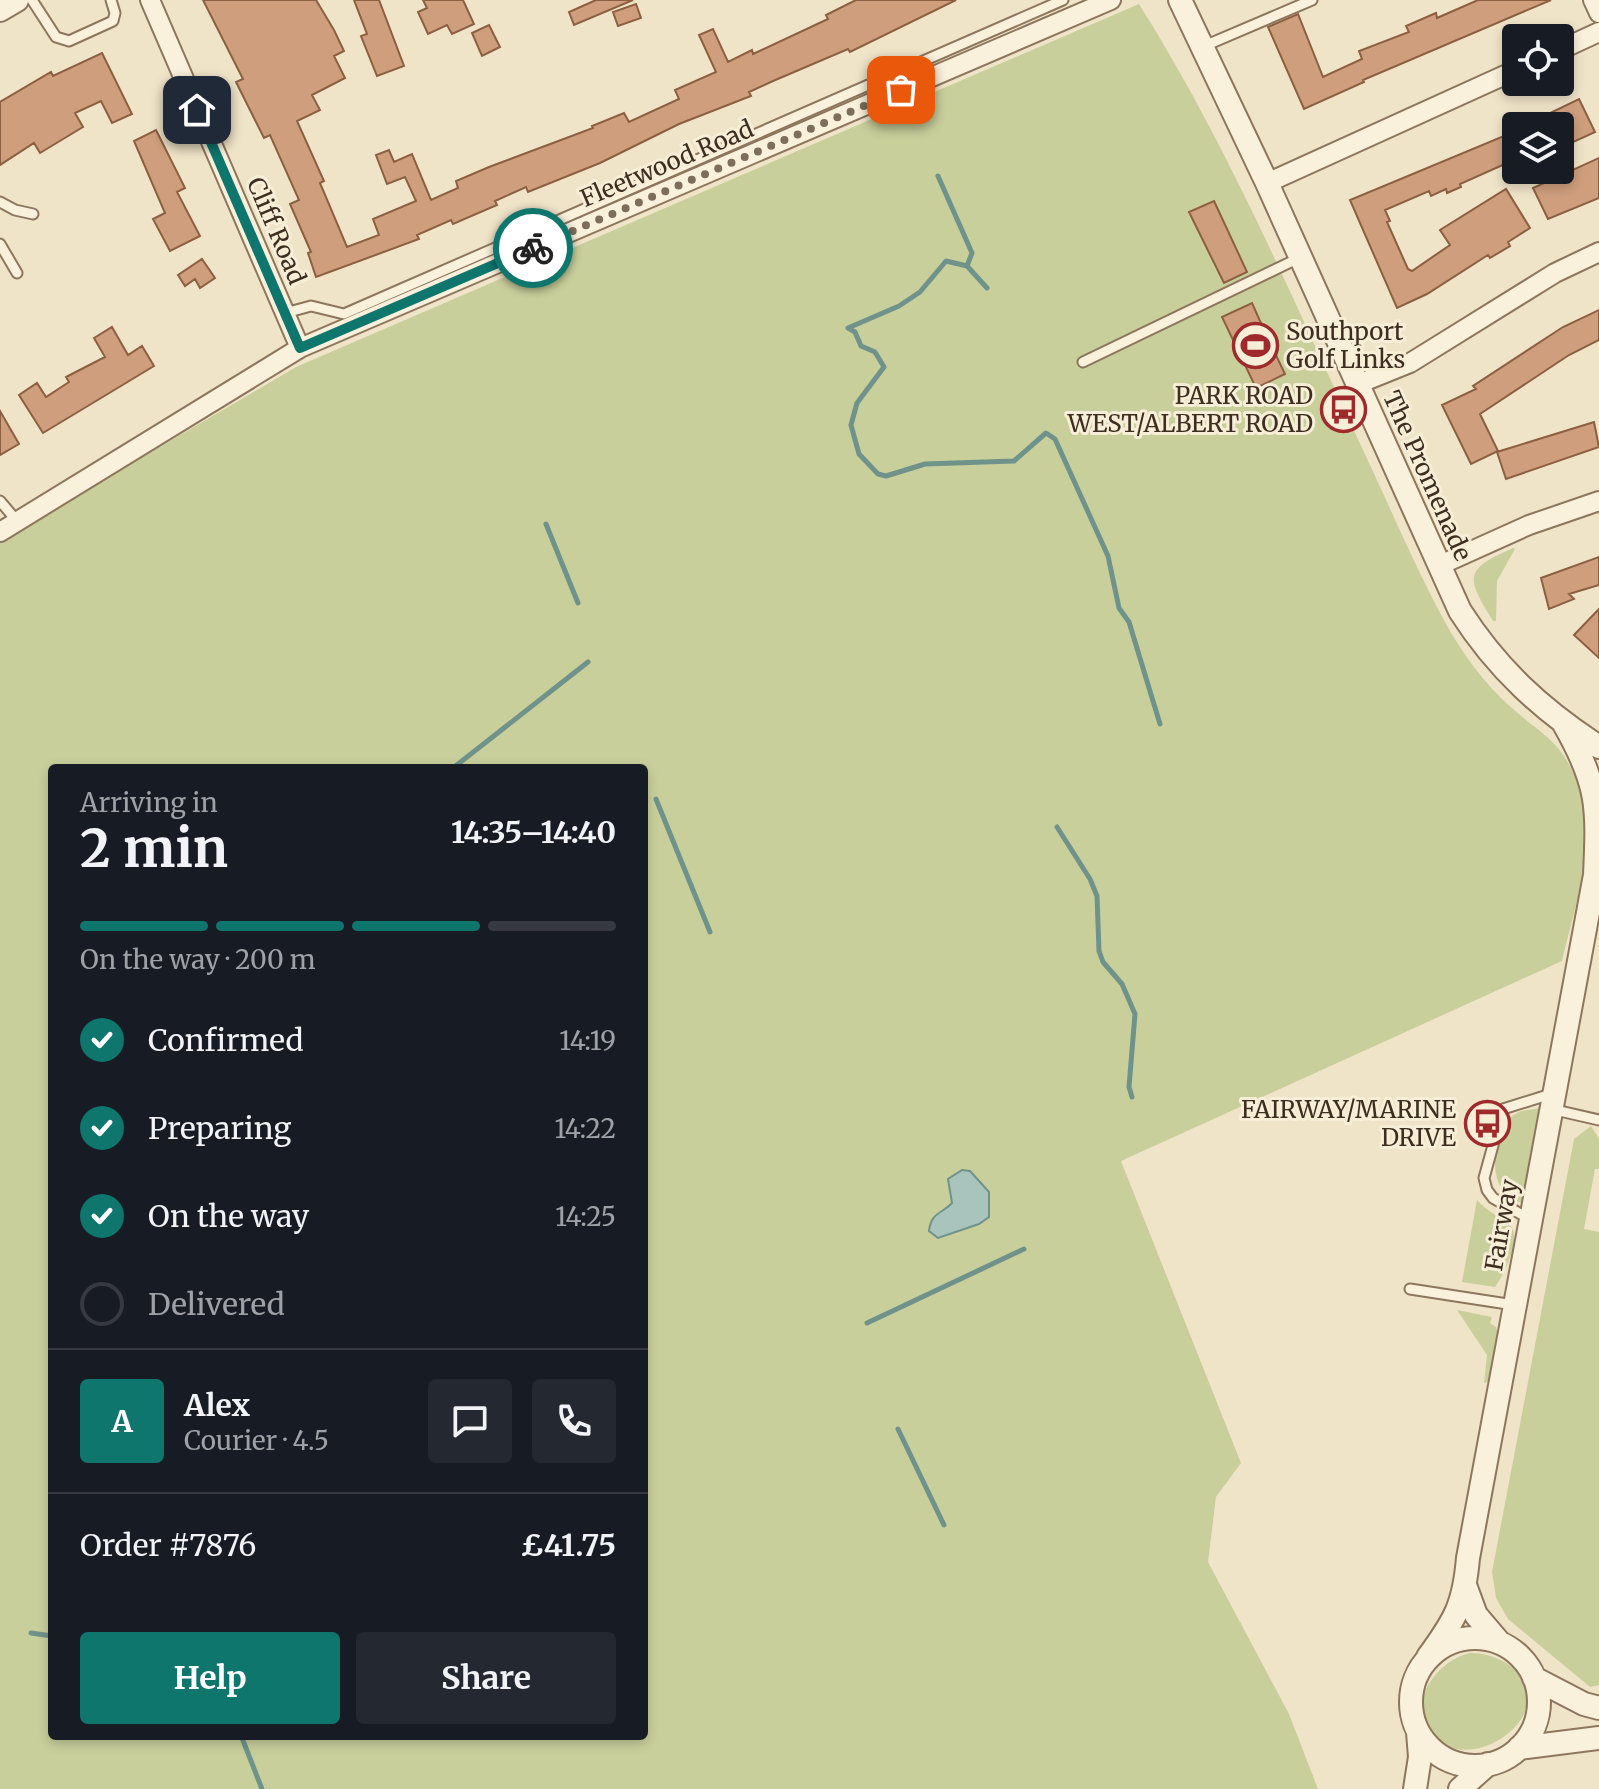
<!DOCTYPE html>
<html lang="en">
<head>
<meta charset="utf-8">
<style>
	:root { --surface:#171b24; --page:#242831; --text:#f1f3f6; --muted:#9ea1a6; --line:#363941; --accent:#0f766e }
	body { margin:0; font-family:Merriweather,serif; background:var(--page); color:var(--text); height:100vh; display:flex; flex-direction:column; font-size:30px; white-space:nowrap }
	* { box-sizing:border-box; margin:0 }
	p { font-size:26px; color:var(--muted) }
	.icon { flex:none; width:44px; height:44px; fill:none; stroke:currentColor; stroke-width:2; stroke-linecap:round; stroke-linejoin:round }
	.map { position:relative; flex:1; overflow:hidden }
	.drawer { position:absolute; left:48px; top:764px; width:600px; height:976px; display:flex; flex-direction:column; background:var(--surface); border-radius:8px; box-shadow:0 4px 12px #0003 }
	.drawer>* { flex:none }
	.fabs { position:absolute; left:1502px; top:24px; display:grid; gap:16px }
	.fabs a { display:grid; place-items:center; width:72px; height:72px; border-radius:8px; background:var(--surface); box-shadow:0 4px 12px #0003; font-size:40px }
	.pin { position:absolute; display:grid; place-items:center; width:68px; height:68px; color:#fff; margin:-34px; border-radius:16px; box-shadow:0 4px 12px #0006 }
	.courier { position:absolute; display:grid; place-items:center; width:80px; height:80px; margin:-40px; border:6px solid #0f766e; border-radius:50%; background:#fff; color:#222; box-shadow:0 2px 10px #0007 }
	.headline em { font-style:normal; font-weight:700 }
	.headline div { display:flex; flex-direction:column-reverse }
	.headline { display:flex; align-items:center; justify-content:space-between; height:136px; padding:0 32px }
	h1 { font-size:52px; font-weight:700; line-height:60px }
	.bar { display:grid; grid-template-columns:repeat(4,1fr); gap:12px 8px; align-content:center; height:96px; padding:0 32px }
	.bar i { height:10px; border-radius:6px; background:var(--line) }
	.bar .selected { background:var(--accent) }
	.bar p { grid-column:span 4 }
	.line { display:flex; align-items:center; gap:20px; padding:0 32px; border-top:2px solid var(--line) }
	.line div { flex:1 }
	.round { display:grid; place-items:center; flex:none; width:84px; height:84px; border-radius:8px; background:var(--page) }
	ol { padding:0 32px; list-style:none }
	li { display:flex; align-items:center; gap:24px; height:88px }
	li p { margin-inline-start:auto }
	li .icon { padding:8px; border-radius:50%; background:var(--accent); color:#fff; stroke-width:4 }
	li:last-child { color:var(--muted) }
	li i { width:44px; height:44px; border:4px solid var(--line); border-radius:50% }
	.primary-button { display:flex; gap:16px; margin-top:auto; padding:16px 32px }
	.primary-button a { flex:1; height:92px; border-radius:8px; background:var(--accent); color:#fff; font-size:32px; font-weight:700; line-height:92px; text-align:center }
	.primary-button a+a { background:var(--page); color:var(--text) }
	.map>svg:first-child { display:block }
</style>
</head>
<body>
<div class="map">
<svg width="1599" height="1789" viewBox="0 0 1599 1789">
	<rect width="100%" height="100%" fill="#f0e4c8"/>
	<path fill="#c9cf9b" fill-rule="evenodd" d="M1139 4C1233 153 1302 321 1377 480 1399 528 1420 576 1445 622 1462 653 1485 685 1512 708 1544 737 1561 740 1578 784 1599 841 1575 905 1562 961L1121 1161 1241 1463 1216 1497 1208 1562 1289 1714 1318 1789H0V541L296 367ZM52 768H644V1736H52Z
		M1513 548 1515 549 1497 581 1496 621H1493C1466 577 1463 570 1513 548Z
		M1540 1108 1523 1203C1485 1194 1491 1142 1510 1117L1521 1111Z
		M1591 1126 1599 1139V1169H1595L1584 1229 1599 1232V1685L1590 1687 1508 1619 1496 1598 1492 1572 1574 1139Z
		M1477 1200C1486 1211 1507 1221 1512 1228 1520 1242 1503 1276 1495 1287L1462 1282Z
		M1457 1310 1492 1317 1490 1323 1496 1327 1498 1335 1489 1381 1484 1383 1487 1355Z
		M1470 1653C1500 1652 1542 1678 1524 1714 1510 1743 1462 1764 1435 1738 1403 1707 1435 1661 1470 1653Z"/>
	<path fill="#a9c4bc" stroke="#6f938a" stroke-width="2" d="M962 1170 970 1171 989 1192V1217L979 1224 938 1238 929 1231C931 1212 942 1214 952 1203L948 1179Z"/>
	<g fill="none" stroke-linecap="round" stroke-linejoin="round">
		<path stroke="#6f938a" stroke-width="5" d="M938 176 972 253 967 266
			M987 288 967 266 946 261 920 292 899 306 848 328 855 332 861 346 875 352 884 367 857 403 851 425 859 454 878 474 886 476 925 464 1014 461 1046 433 1055 439 1108 556 1119 608 1129 622 1160 724
			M546 524 578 603
			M453 768 588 662
			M656 799 710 932
			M1057 827 1090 879 1097 896 1099 951 1103 962 1122 984 1135 1014 1129 1087 1132 1097
			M867 1323 1024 1249
			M898 1429 944 1525
			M31 1633 52 1636
			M242 1738 262 1789"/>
	</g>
	<path fill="#cf9f7d" stroke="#8d5f41" stroke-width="2" d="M203 0H316L334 30 344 51 334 56 345 78 312 95 320 110 297 121 324 181 320 183 347 247 379 235 373 219 416 201 405 177 387 184 376 155 389 150 394 162 412 154 431 200 458 188 456 181 489 167 593 128 592 126 624 113 629 122 679 99 675 90 716 72 699 35 713 29 728 62 752 50 753 54 828 19 826 15 856 0H956L850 52 848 49 773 81 749 92 751 96 679 124 600 163 528 192 526 187 495 201 497 205 453 224 451 220 417 235 419 239 316 277 308 253 311 252 290 204 299 200 270 135 264 138 236 82 243 79Z
		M354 0H379L404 66 377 76 361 36 367 34Z
		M423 0H463L474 24 452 34 447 25 428 34 418 12 427 8Z
		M596 0H633L574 25 569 12Z
		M1478 0H1551L1363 80 1364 82 1304 109 1268 27 1298 14 1323 77 1362 59 1359 51 1409 32 1406 26 1436 13 1437 18Z
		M636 4 641 18 618 26 613 12Z
		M489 25 500 47 482 56 472 33Z
		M102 53 132 114 112 123 101 101 75 113 83 127 40 153 34 143 0 165V102L51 72 53 76Z
		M1579 99 1595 132 1569 144 1566 138 1560 140V126H1523Z
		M156 130 185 188 177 192 200 236 170 251 153 219 165 213 134 141Z
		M1516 131V159L1460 184 1461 187 1447 193 1446 189 1431 196 1429 191 1385 210 1390 221 1387 222 1408 269 1412 271 1450 245 1440 230 1506 189 1530 228 1508 242 1510 246 1490 258 1488 255 1427 294 1397 308 1350 200Z
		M1599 158V198L1548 219 1533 188Z
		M1214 201 1247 272 1224 283 1189 212Z
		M202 259 215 278 200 288 195 279 185 286 178 275Z
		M1252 303 1264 330 1273 335V349L1285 374 1256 388 1222 317Z
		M1599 310V340L1569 355 1480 414 1498 451 1471 464 1442 405 1476 389 1473 386 1563 327Z
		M112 327 128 355 142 346 154 366 43 433 19 395 37 383 46 397 69 382 66 377 105 357 94 338Z
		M0 411 19 444 0 455Z
		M1594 422 1599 447 1506 479 1497 452Z
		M1599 557V585L1569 594 1574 599 1549 609 1541 578Z
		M1599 609V658L1574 635Z"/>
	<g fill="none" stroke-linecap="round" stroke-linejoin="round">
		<defs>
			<path id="service" d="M32 0 56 37 69 41 113 21 115 13 111 0
				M1202 47 1312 0
				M0 202 15 210 33 214
				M0 244 17 273
				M285 313 311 306 344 314 1063 0
				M1083 362 1299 258
				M0 501 17 521
				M1551 1109 1599 1120
				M1531 1220 1493 1198 1487 1190 1484 1178 1503 1109 1551 1094
				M1410 1289 1514 1305"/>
			<path id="minor" d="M150 0 300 348
				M1593 0 1599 13
				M1560 50 1599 32
				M1267 183 1516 70
				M1358 384 1410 363 1555 273 1599 252
				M0 532 300 348 1111 0
				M1438 566 1529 525 1599 501"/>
			<path id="tertiary" d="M1180 0 1267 183 1460 611C1497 669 1542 710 1599 747
				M0 10 17 0
				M1465 1585 1476 1615 1499 1642
				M1411 1702a64 64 0 1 1 128 0a64 64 0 1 1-128 0Z
				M1428 1657C1455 1620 1464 1605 1468 1558L1595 875C1598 808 1599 785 1564 724
				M1534 1678 1584 1704 1599 1708
				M1519 1748 1599 1738
				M1415 1789 1420 1757 1418 1732
				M1460 1789 1488 1764"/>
		</defs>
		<use href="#service" stroke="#8d765c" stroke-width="13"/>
		<use href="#minor" stroke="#8d765c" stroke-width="22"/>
		<use href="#tertiary" stroke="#8d765c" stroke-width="26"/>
		<use href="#service" stroke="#faf1dc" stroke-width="9"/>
		<use href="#minor" stroke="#faf1dc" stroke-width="18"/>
		<use href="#tertiary" stroke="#faf1dc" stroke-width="22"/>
	</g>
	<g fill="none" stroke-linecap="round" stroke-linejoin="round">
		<path stroke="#7c6e5b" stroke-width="8" stroke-dasharray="0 14.4" d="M533 248 901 90"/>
		<path stroke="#0f766e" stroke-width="10" d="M197 110 300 348 533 248"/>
	</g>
	<defs>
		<symbol id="stadium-ring" viewBox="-11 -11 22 22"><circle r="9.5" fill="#f7eed8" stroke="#9e2a2b" stroke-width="1.5"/><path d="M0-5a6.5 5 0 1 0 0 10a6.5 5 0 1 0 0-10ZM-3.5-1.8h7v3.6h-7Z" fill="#9e2a2b"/></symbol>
		<symbol id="bus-ring" viewBox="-11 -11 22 22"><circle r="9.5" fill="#f7eed8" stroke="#9e2a2b" stroke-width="1.5"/><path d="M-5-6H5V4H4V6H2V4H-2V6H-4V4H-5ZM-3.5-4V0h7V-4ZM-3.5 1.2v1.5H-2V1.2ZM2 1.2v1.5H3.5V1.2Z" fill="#9e2a2b"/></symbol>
	</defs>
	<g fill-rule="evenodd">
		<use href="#stadium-ring" x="1230" y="320" width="51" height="51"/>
		<use href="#bus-ring" x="1318" y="384" width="51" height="51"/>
		<use href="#bus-ring" x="1462" y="1098" width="51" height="51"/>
	</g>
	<g text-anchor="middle" stroke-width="6" stroke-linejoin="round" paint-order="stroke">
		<g font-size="24" fill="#3d2e20" stroke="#f7eed8">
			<text transform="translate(667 164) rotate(-23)" y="8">Fleetwood Road</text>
			<text transform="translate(276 231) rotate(67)" y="8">Cliff Road</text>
			<text transform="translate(1427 476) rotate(66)" y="8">The Promenade</text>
			<text transform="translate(1502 1225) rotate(-80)" y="8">Fairway</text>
		</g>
		<g font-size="24" fill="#3d2e20" stroke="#f7eed8" text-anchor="end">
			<text x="1286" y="340" text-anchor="start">Southport<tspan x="1286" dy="28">Golf Links</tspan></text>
			<text x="1313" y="404">PARK ROAD<tspan x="1313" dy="28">WEST/ALBERT ROAD</tspan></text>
			<text x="1456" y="1118">FAIRWAY/MARINE<tspan x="1456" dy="28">DRIVE</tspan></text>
		</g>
	</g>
</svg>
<div class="fabs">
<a><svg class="icon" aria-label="locate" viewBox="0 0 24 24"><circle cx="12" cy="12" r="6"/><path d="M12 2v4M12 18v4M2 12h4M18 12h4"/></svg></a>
<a><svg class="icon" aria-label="layers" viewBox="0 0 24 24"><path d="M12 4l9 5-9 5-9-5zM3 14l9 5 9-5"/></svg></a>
</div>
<div class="pin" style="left:901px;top:90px;background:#ea580c"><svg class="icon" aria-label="bag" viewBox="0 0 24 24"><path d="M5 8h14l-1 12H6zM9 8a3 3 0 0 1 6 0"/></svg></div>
<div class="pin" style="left:197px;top:110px;background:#1f2937"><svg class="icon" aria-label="home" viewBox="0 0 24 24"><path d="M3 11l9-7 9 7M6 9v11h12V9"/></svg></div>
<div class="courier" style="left:533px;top:248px"><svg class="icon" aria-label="bike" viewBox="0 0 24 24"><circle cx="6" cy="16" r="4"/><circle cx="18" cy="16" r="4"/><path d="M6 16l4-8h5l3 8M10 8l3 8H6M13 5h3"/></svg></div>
<section class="drawer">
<div class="headline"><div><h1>2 min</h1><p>Arriving in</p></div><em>14:35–14:40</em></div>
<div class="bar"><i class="selected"></i><i class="selected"></i><i class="selected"></i><i></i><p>On the way · 200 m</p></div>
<ol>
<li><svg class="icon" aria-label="check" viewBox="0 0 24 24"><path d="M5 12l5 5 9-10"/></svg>Confirmed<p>14:19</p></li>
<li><svg class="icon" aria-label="check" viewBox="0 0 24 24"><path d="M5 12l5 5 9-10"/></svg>Preparing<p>14:22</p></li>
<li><svg class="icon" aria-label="check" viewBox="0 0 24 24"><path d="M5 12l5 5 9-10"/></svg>On the way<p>14:25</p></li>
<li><i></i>Delivered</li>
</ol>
<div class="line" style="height:144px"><b class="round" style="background:var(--accent);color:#fff">A</b><div><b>Alex</b><p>Courier · 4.5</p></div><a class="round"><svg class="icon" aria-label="chat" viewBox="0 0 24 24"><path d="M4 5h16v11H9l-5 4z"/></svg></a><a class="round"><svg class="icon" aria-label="phone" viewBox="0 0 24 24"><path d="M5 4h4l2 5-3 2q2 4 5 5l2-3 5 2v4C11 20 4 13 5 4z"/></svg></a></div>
<div class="line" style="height:104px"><div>Order #7876</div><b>£41.75</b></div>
<div class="primary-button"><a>Help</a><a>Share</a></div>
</section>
</div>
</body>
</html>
